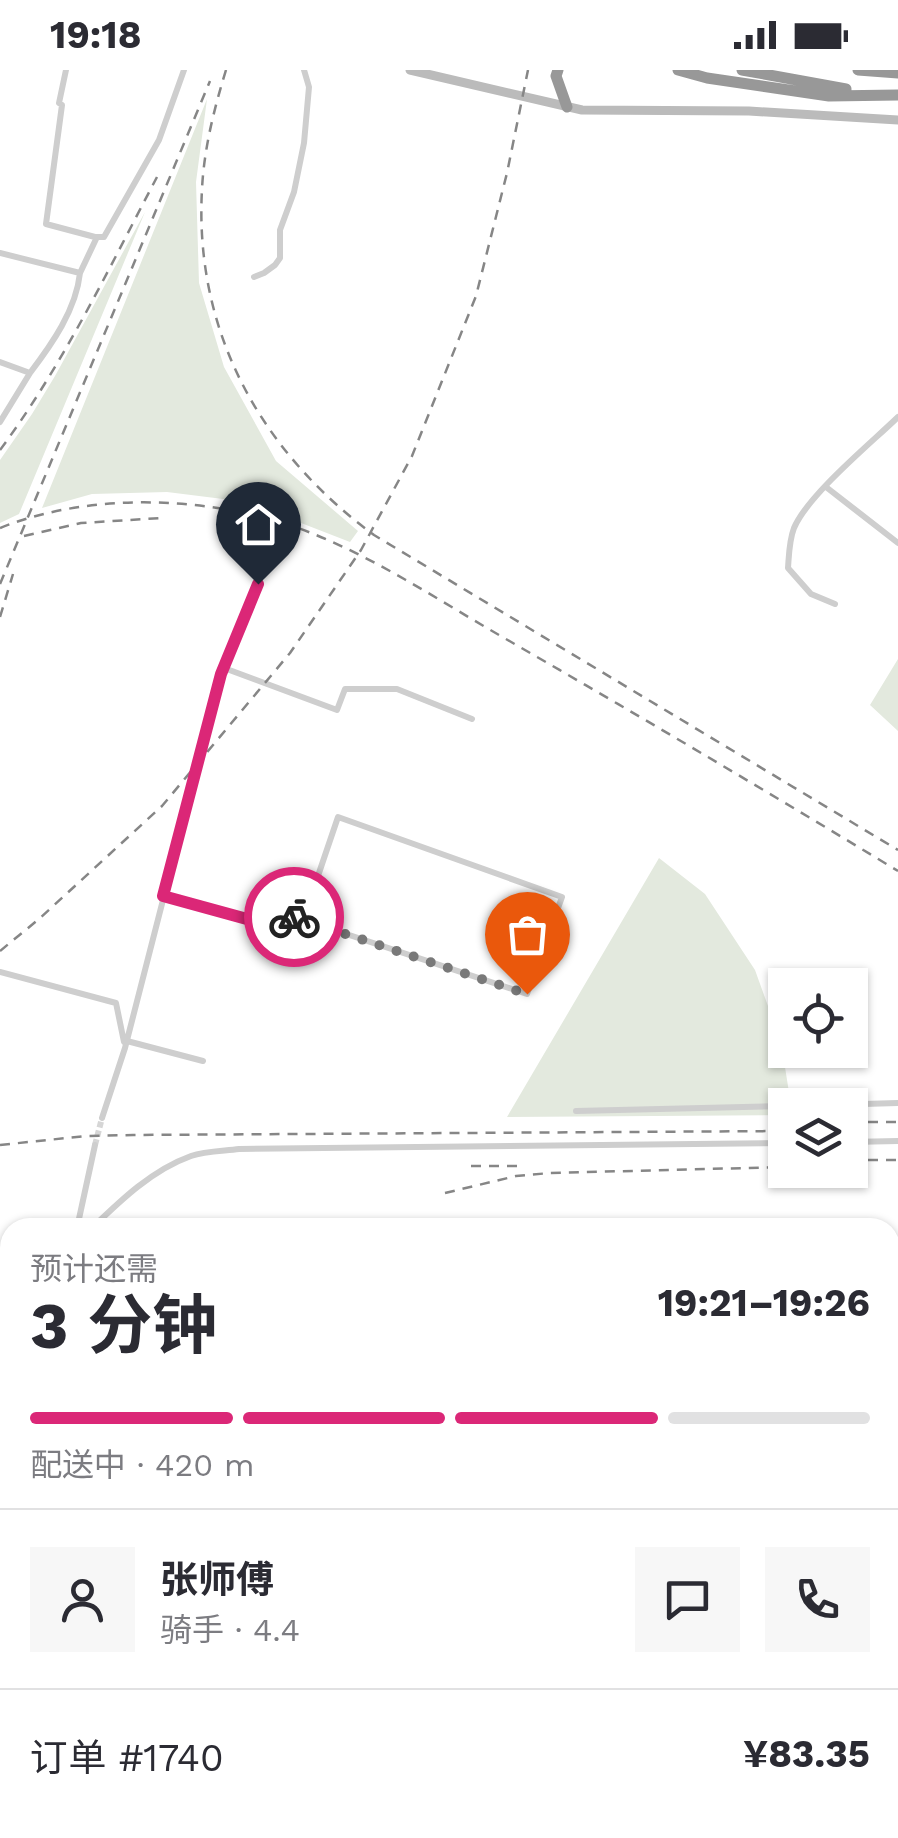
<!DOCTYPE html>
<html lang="zh">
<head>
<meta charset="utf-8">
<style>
	:root { --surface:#fff; --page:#f7f7f7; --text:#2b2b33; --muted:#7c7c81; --line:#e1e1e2; --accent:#db2777 }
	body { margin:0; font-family:"Work Sans","Noto Sans SC",sans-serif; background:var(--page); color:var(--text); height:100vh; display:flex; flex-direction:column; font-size:38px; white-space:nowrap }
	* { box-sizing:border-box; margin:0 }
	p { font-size:32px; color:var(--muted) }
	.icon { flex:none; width:55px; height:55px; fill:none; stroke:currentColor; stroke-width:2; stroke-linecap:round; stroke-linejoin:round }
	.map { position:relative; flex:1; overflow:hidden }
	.sheet { position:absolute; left:0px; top:1148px; width:900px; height:622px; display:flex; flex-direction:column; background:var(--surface); border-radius:30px 30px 0 0; box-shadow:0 2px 8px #0004 }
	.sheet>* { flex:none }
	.controls { position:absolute; left:768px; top:898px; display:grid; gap:20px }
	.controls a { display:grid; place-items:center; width:100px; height:100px; border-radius:0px; background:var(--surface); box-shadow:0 2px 8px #0004; font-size:50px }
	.pin { position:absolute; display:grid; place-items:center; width:85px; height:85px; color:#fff; margin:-102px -42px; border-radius:50% 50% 50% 0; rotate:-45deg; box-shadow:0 0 10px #0007 }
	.pin .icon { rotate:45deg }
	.courier { position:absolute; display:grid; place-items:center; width:100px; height:100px; margin:-50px; border:8px solid #db2777; border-radius:50%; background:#fff; color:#222; box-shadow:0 2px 12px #0007 }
	.head em { font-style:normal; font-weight:700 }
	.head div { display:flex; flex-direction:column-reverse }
	.head { display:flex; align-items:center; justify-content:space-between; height:170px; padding:0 30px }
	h1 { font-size:65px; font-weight:700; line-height:75px }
	.bar { display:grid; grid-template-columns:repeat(4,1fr); gap:15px 10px; align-content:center; height:120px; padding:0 30px }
	.bar i { height:12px; border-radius:8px; background:var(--line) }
	.bar .active { background:var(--accent) }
	.bar p { grid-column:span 4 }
	.line { display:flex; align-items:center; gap:25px; padding:0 30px; border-top:2px solid var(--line) }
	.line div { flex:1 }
	.round { display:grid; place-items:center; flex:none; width:105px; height:105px; border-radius:0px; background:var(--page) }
	.status { display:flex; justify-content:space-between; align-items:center; height:70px; padding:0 50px; background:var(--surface); direction:ltr }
	.status svg { height:28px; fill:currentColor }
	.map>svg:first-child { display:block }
</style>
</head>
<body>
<div class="status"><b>19:18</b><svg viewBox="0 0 49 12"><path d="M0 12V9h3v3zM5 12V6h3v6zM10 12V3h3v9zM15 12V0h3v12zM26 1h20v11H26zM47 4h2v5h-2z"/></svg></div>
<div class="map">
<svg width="898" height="1768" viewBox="0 0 898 1768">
	<rect width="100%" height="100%" fill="#fff"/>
	<path fill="#e3e9de" d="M207 29 196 112 199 213 224 297 276 391 358 461 350 472 247 432 167 422 92 424 42 438Z
		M145 142 19 444 0 453V390L32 344 55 306Z
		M898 589V661L870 635Z
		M659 788 705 824 755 900 781 972 791 1035H785V1045L507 1047Z
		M890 1456H898V1509H890Z
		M898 1637V1768H793L799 1760H890V1644Z"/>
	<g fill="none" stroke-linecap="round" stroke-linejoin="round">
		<path stroke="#d6d6d6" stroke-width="6" stroke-dasharray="6 3" stroke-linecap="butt" d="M95 1075 102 1048"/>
		<path stroke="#cecece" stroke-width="6" d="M66 0 59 33 62 35 46 154 95 167H104L159 70 184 0
			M0 183 80 203 97 167
			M254 207 264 203 275 195 280 188V160L294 122 304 73 309 17 304 0
			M0 292 30 303C52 274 76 240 80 203
			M0 352 30 303
			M826 417 898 473
			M835 534 811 524 788 498C789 485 789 471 794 458 808 425 870 374 898 347
			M224 598 337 640 345 619H397L472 649
			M163 826 272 856 286 844 527 924 562 827 338 747 303 850
			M0 902 116 933 124 972
			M127 971 203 991
			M828 1035 898 1033
			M576 1041 785 1036
			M102 1048 125 978 221 604 259 514
			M850 1072 898 1071
			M77 1158 95 1075
			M92 1158C121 1130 152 1100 191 1086 205 1081 224 1081 239 1079L785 1073
			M0 1500 10 1456"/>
		<path stroke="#bbb" stroke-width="9" d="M410 0 582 40 749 41 898 50
			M890 1617 898 1610
			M317 1760 334 1768
			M269 1768 273 1760
			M454 1768 460 1760
			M767 1768 773 1760"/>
		<path stroke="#a9a9a9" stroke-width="10" d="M890 1427H898
			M890 1448H898"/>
		<path stroke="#989898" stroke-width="11" d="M558 0 556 6 567 37
			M678 0 707 8 829 26 898 25
			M742 0 846 19
			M858 0 898 3
			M0 1554 10 1548
			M0 1654 10 1656"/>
		<path stroke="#868686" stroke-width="2.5" stroke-dasharray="10 8" stroke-linecap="butt" d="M226 0C214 39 204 79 202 119 194 262 261 382 374 465L898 780
			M0 380C63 295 108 200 157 107
			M0 458C85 424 190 426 277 451 356 475 428 524 499 565 633 642 766 721 898 801
			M24 466 81 453 162 448
			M0 514 210 11
			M0 547 13 504
			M0 881 39 849 162 736 290 583 361 480 412 386 476 226 507 103 528 0
			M850 1052H898
			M0 1075 86 1066 133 1065 785 1061
			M850 1090H898
			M471 1096H521
			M445 1123 516 1106 550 1103 785 1097"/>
	</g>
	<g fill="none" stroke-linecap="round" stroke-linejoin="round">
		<path stroke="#797979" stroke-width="10" stroke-dasharray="0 18" d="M294 847 527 924"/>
		<path stroke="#db2777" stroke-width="12" d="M258 514 221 604 163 826 272 856 286 844 294 847"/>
	</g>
</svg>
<div class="controls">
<a><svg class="icon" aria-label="locate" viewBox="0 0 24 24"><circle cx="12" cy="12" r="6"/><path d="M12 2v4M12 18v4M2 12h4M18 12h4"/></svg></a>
<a><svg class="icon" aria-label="layers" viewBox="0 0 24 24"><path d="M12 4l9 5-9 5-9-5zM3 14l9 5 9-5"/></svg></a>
</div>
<div class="pin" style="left:527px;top:924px;background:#ea580c"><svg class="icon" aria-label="bag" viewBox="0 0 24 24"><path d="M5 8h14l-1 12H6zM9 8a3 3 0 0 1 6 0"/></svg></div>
<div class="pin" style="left:258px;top:514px;background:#1f2937"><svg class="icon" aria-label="home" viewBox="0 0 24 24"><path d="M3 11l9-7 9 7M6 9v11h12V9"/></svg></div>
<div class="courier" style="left:294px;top:847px"><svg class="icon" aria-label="bike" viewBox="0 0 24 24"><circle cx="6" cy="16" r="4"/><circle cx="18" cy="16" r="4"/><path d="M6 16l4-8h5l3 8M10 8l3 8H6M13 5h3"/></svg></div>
<section class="sheet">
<div class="head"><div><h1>3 分钟</h1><p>预计还需</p></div><em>19:21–19:26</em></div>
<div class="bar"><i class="active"></i><i class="active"></i><i class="active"></i><i></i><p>配送中 · 420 m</p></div>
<div class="line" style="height:180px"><a class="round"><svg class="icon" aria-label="person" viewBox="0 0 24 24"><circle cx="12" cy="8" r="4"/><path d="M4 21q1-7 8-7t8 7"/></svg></a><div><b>张师傅</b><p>骑手 · 4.4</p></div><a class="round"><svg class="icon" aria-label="chat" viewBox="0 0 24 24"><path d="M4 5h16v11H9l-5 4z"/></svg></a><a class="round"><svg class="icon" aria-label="phone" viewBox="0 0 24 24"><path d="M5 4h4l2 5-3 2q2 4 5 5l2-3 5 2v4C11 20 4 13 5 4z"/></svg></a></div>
<div class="line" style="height:130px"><div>订单 #1740</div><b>¥83.35</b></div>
</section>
</div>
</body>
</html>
